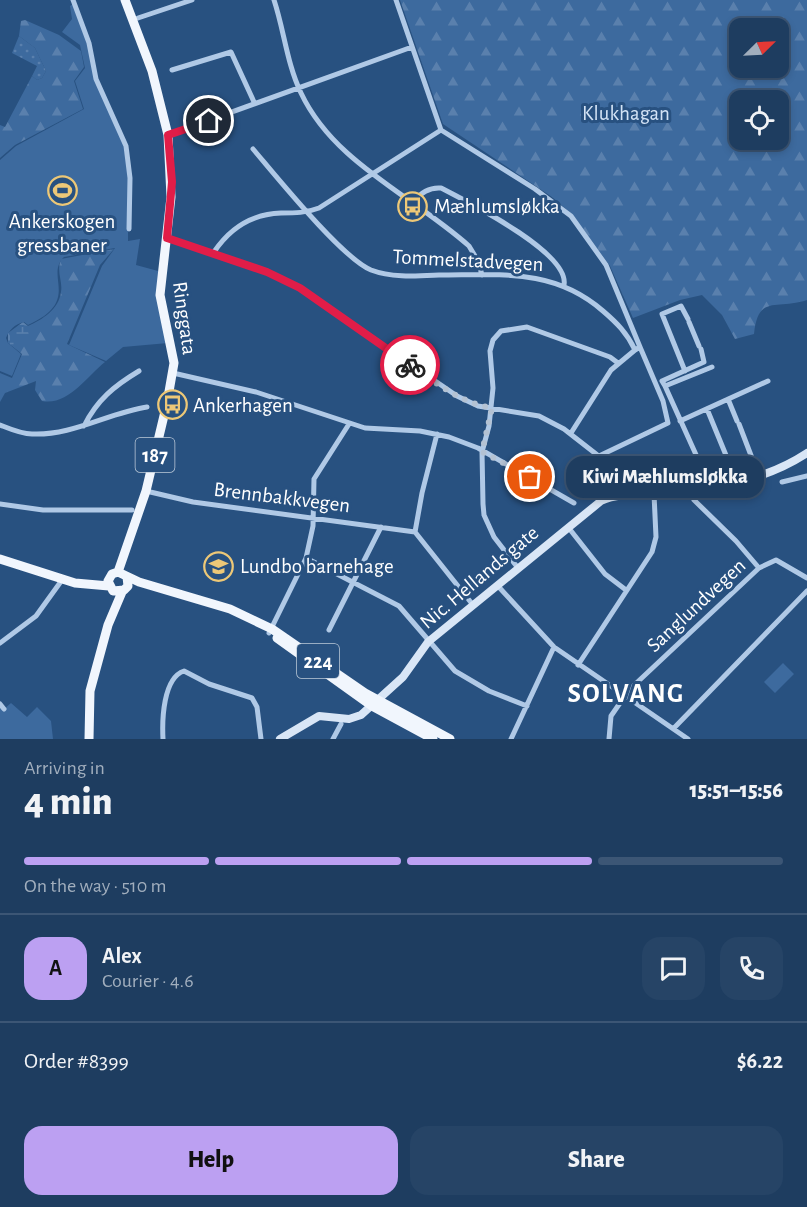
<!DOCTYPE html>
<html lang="en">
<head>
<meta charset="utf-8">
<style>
	:root { --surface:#1e3d60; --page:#264466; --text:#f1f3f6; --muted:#a1aebd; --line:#3c5675; --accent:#bca0f2 }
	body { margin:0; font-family:"Alegreya Sans",sans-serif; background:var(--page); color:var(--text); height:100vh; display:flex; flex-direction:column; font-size:22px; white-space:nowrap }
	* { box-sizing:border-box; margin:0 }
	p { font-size:20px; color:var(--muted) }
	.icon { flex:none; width:33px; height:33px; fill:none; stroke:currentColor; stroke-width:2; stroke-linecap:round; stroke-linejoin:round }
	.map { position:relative; height:739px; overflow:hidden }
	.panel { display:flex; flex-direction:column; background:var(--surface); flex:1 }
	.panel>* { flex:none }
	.needle { width:39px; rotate:66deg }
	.tools { position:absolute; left:729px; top:18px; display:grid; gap:12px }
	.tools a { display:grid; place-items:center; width:60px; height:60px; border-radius:12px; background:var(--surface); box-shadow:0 3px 9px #0003,0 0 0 2px var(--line); font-size:30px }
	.pin { position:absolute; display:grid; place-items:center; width:51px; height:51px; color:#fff; margin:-26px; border:3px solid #fff; border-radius:50%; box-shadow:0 2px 6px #0007 }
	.courier { position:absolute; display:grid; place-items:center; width:60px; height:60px; margin:-30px; border:4px solid #e11d48; border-radius:50%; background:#fff; color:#222; box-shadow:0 2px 8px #0007 }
	.bubble { position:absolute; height:42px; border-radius:18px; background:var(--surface); box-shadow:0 3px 9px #0003,0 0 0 2px var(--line); font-size:20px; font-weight:800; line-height:42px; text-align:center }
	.overview em { font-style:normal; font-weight:800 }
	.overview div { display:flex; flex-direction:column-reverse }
	.overview { display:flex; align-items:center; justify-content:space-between; height:102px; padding:0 24px }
	h1 { font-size:39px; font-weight:800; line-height:45px }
	.bar { display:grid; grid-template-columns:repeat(4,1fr); gap:9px 6px; align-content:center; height:72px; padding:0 24px }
	.bar i { height:8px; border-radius:4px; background:var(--line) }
	.bar .active { background:var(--accent) }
	.bar p { grid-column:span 4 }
	.line { display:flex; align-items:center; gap:15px; padding:0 24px; border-top:2px solid var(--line) }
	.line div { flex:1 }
	.round { display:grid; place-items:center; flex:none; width:63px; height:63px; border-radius:18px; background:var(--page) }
	.button { display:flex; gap:12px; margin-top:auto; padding:12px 24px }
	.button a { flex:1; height:69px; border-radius:18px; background:var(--accent); color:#111; font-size:24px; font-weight:800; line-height:69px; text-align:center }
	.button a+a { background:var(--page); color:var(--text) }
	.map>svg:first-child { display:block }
</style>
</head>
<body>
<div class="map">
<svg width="807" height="739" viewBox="0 0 807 739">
	<defs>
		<pattern id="grass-dots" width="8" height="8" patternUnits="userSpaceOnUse" patternTransform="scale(1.5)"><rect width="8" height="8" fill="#3d6a9e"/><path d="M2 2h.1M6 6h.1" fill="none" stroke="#5a80ad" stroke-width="1.8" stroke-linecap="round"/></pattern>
		<pattern id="forest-firs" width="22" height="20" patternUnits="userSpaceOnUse" patternTransform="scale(1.5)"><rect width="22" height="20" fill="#3d6a9e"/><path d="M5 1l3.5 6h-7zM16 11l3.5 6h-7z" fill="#5a80ad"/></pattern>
		<pattern id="wetland-marsh" width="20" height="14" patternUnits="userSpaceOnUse" patternTransform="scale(1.5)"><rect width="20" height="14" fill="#3d6a9e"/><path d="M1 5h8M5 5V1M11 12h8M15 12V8" fill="none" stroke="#5a80ad"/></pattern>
	</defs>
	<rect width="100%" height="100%" fill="#285180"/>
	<path fill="url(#grass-dots)" d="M19 36 35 48 46 71 42 78 37 80 32 76 37 66 12 53Z"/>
	<path fill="url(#forest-firs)" fill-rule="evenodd" d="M400 0H807V300C776 310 758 294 754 334L735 339 722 315 702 295 680 300 633 318 610 266 573 215 552 197 443 124ZM740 28H778V68H740ZM740 100H778V140H740Z
		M25 20 59 35 81 51 84 67 74 81 83 109 15 145 0 158V125L5 127 32 76 37 80 42 78 46 71 35 48 19 36 21 21Z
		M114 249 100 265 67 344 105 362C87 376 68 406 42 401L35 390 36 381 5 393 0 402V373L12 378 22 354 8 343V333L23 322 28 326C42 320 59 309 61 292 63 281 56 272 61 259Z"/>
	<path fill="url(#wetland-marsh)" d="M19 325H24L30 335 22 346 10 345V333Z"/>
	<path fill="#3d6a9e" d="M73 4 86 38 92 66 124 146 128 176V241L140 239 136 265 158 271V303L168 343 123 347 106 361 69 345 102 266 115 248 64 257C44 276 82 301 28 325L24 322C15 324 9 330 6 338L8 343 21 354 12 376 0 371V160L16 146 84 109 75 81 85 68 80 45 62 32 72 19 70 6Z
		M783 663 794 674 775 693 764 682Z
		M11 703 27 717 37 707 51 721 53 739H0V708L3 710Z"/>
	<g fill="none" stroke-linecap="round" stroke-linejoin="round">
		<path stroke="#b0c9e6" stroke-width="5" d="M73 0 89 43 96 79 126 146 130 178 129 229
			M274 0C284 30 287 64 301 93 334 163 412 195 469 246L478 261 482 275
			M396 0 441 130 535 189 571 216 606 265 640 347 635 350
			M138 18 192 0
			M172 70 231 52 254 102
			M168 135 412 47
			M253 149C276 176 342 258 371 270 392 278 417 276 439 275 500 275 554 268 603 311 617 323 627 333 635 350L611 370 571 433
			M413 202C421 193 429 187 441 188 468 202 570 253 564 285
			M167 238 267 272 300 288 457 396 478 406 539 416 564 429 614 468 623 495
			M214 252C230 228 253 214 281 213 295 213 306 213 319 208L441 130
			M689 322 699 346
			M685 371 662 314 681 306 688 319
			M173 373 256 392 365 428 420 431 449 437 478 448 574 503
			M665 386 662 381 704 362 701 349
			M728 399 737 421
			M707 409 730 465 734 468 752 458 739 424
			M680 421 768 381
			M0 425C10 429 21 434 32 434 72 436 108 413 147 407
			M84 426C97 400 114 386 139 371
			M437 434 422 493 415 532 473 605
			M599 456 668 423 663 401 640 347
			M782 482 807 476
			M706 489 702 468 665 386 712 367
			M146 491 193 502 415 532
			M694 500 736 541 759 568
			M0 504 43 510H132
			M568 527 605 574 626 590
			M306 558 399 606 455 671 489 691 527 706
			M518 568 494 537 484 515 483 504 482 452 489 426 493 388 490 351 493 340 501 331 527 327 610 357 618 363
			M497 585 554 647 688 739
			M329 630 381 527
			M269 633 306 558 313 526 314 479 349 424
			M0 643 36 616 62 580
			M578 665 652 552 656 537 654 494
			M0 704 4 709
			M674 728 807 591
			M163 739C162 720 163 678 184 671L209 684 252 698 257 707 261 739
			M333 739 341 724
			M511 739 554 647
			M609 739 611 716 629 690 759 568 776 560 807 578"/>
		<path stroke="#d9e6f6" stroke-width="8" d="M280 739 319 716 349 719 361 715 403 677 428 642 601 501C620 492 641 495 661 493 712 489 763 482 807 453"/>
		<path stroke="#f1f6fd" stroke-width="9" d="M0 559 75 583 109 586
			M118 572 146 491 167 403 174 363 160 295 171 197 168 135 152 71 125 0
			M118 572 139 582 230 609 272 629 365 693 450 739
			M118 572 112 574 108 581 113 591 124 590 128 586 127 577
			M277 638 372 706 433 739
			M89 739 90 691 108 625 122 592"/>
	</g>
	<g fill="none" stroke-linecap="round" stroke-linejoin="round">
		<path stroke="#b4c2d3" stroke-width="6" stroke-dasharray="0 10.8" d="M410 365C435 382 461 403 492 408L482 452 530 477"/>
		<path stroke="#e11d48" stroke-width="8" d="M209 121 168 135 172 182 167 238 267 272 300 288 410 365"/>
	</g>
	<defs>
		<symbol id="stadium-ring" viewBox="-11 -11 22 22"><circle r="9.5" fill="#285180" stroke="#edc877" stroke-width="1.5"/><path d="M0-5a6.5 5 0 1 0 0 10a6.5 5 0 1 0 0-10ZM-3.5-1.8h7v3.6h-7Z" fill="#edc877"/></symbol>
		<symbol id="bus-ring" viewBox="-11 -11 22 22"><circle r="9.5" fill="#285180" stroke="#edc877" stroke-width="1.5"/><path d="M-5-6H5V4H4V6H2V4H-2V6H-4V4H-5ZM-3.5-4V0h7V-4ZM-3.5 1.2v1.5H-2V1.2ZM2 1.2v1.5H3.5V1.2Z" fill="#edc877"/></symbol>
		<symbol id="school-ring" viewBox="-11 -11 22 22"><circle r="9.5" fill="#285180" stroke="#edc877" stroke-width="1.5"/><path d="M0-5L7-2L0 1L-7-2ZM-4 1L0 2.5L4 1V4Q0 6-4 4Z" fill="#edc877"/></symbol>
	</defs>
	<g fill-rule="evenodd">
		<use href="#stadium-ring" x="46" y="174" width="33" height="33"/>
		<use href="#bus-ring" x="396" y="190" width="33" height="33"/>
		<use href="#bus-ring" x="156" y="388" width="33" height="33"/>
		<use href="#school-ring" x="202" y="550" width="33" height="33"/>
	</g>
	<g text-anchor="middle" stroke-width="6" stroke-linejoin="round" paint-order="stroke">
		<g fill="#285180" stroke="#becbd9" stroke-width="1.5">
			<rect x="135.5" y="438" width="39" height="34" rx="4.5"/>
			<rect x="297" y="644" width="42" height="34" rx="4.5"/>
		</g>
		<g font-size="20" font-weight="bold" fill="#fff">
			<text x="155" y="462">187</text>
			<text x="318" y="668">224</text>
		</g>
		<g font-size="21" fill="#d3e3f5" stroke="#285180">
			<text x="626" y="120">Klukhagan</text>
		</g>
		<g font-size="21" fill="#fff" stroke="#285180" text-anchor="start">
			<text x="434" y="213">Mæhlumsløkka</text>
			<text x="62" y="228" text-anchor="middle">Ankerskogen<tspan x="62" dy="24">gressbaner</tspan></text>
			<text x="193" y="412">Ankerhagen</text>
			<text x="240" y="573">Lundbo barnehage</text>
		</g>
		<g font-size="21" fill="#fff" stroke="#285180">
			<text transform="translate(468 260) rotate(3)" y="7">Tommelstadvegen</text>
			<text transform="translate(185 318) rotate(82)" y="7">Ringgata</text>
			<text transform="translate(282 497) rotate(7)" y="7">Brennbakkvegen</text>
			<text transform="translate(479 577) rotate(-40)" y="7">Nic. Hellands gate</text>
			<text transform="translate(696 605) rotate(-43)" y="7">Sanglundvegen</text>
		</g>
		<g font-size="27" font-weight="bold" letter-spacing="1.5" fill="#fff" stroke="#285180">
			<text x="626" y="702">SOLVANG</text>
		</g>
	</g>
</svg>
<div class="tools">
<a><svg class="needle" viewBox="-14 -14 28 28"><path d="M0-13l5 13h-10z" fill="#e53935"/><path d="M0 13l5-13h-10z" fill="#a1aebd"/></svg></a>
<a><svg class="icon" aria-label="locate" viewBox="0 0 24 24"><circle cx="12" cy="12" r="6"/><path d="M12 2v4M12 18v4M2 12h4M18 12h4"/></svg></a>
</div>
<div class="pin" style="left:530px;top:477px;background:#ea580c"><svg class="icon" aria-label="bag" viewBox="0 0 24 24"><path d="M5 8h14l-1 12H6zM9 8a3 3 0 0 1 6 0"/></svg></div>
<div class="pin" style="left:209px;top:121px;background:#1f2937"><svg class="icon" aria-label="home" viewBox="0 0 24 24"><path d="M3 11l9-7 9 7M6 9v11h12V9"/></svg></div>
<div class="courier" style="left:410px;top:365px"><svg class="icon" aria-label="bike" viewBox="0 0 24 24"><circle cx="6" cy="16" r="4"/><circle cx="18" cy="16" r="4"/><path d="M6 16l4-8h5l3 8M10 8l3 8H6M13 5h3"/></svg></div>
<div class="bubble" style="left:566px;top:456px;width:198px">Kiwi Mæhlumsløkka</div>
</div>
<section class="panel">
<div class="overview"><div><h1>4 min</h1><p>Arriving in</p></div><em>15:51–15:56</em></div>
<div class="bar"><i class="active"></i><i class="active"></i><i class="active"></i><i></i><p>On the way · 510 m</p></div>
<div class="line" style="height:108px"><b class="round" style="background:var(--accent);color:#111">A</b><div><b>Alex</b><p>Courier · 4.6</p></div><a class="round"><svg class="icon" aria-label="chat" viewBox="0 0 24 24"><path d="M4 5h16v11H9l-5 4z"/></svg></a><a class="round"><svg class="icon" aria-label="phone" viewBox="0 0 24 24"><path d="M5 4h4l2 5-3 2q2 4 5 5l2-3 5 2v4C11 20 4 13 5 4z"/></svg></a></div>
<div class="line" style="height:78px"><div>Order #8399</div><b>$6.22</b></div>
<div class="button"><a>Help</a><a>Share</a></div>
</section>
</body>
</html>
